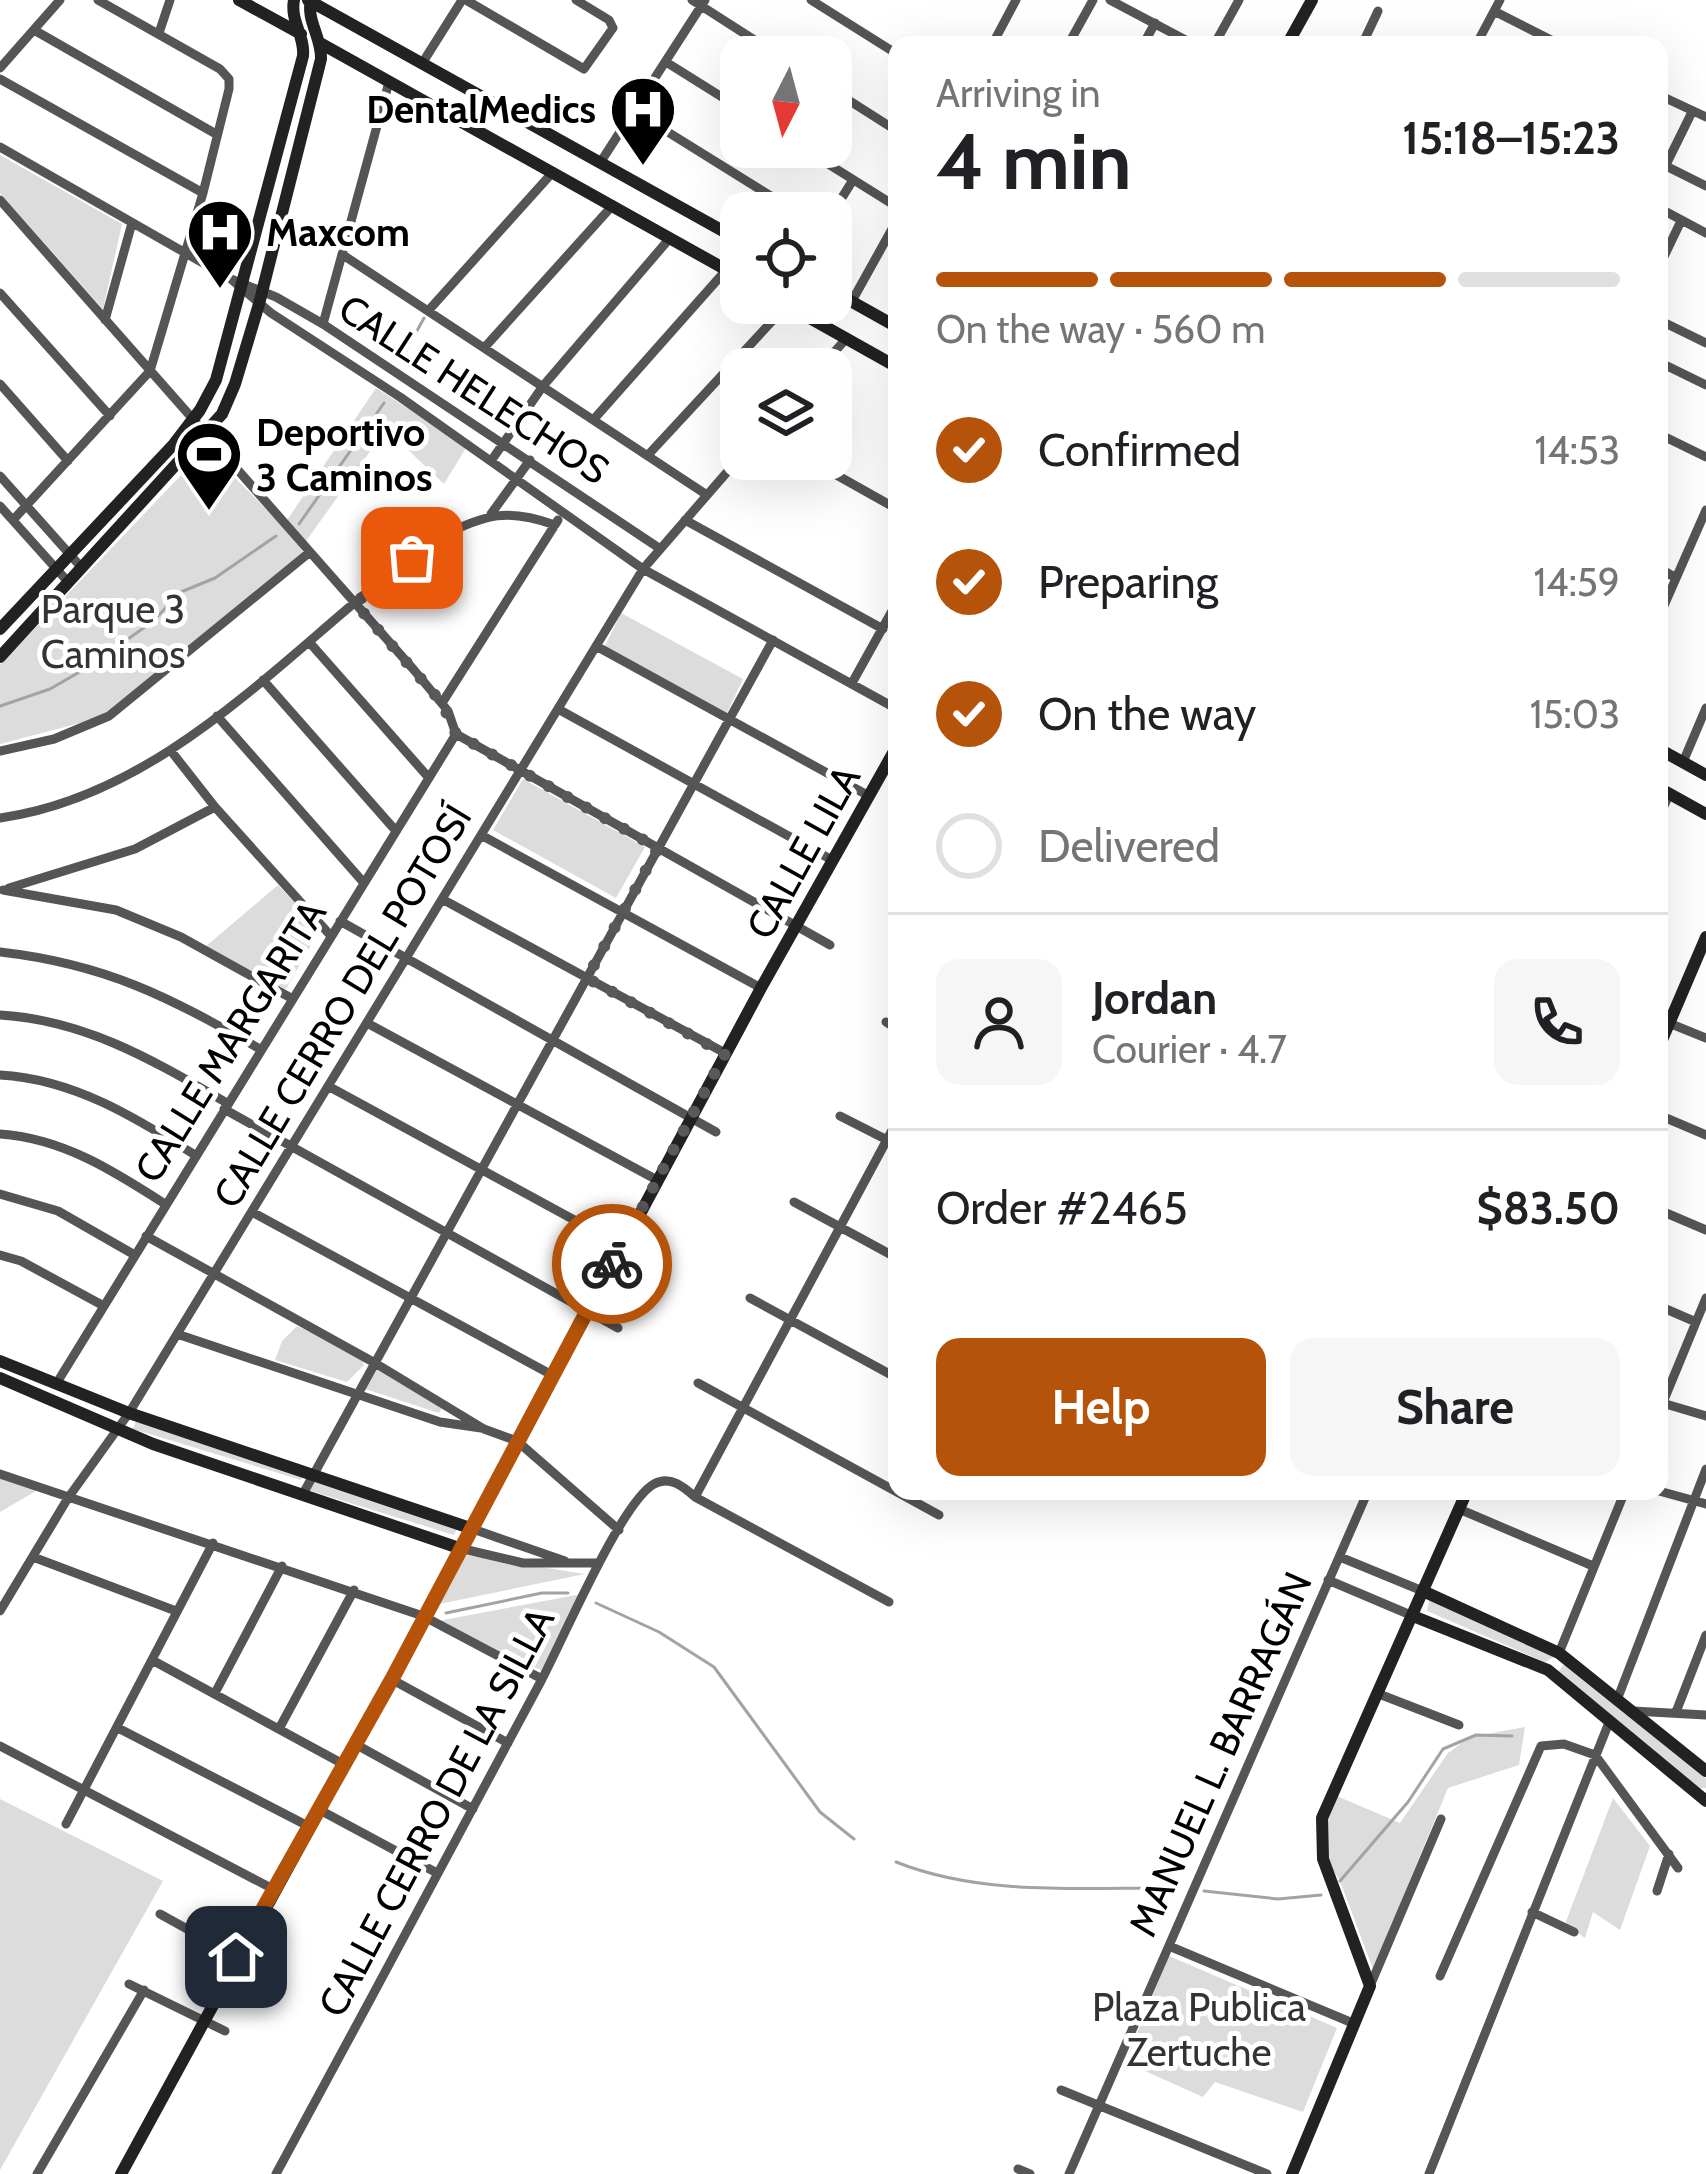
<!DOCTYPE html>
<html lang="en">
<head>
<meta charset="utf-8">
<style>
	:root { --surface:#fff; --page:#f6f6f6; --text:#202124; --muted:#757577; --line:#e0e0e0; --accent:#b45309 }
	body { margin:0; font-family:Cabin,sans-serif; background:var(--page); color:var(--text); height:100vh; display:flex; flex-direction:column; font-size:45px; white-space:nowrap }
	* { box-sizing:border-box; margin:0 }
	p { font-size:39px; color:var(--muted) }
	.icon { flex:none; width:66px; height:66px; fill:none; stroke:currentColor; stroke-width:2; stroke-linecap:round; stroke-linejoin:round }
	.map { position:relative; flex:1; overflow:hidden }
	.side { position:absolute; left:888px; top:36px; width:780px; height:1464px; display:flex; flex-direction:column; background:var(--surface); border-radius:24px; box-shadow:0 12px 48px #0002 }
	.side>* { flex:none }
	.needle { width:78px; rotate:186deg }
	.fabs { position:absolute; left:720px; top:36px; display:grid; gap:24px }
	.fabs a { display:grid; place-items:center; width:132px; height:132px; border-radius:24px; background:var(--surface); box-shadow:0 12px 48px #0002; font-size:60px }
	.pin { position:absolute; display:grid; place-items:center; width:102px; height:102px; color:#fff; margin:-51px; border-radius:24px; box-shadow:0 6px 18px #0006 }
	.courier { position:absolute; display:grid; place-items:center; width:120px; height:120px; margin:-60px; border:9px solid #b45309; border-radius:50%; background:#fff; color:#222; box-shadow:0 3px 15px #0007 }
	.head em { font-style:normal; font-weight:700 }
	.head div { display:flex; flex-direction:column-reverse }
	.head { display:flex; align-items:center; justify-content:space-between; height:204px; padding:0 48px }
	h1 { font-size:78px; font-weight:700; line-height:90px }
	.bar { display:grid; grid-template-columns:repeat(4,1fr); gap:18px 12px; align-content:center; height:144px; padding:0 48px }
	.bar i { height:15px; border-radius:9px; background:var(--line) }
	.bar .on { background:var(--accent) }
	.bar p { grid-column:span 4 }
	.line { display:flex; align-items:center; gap:30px; padding:0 48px; border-top:3px solid var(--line) }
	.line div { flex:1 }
	.round { display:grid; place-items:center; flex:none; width:126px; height:126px; border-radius:24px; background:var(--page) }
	ol { padding:0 48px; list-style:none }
	li { display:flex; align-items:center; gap:36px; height:132px }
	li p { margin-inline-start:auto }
	li .icon { padding:12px; border-radius:50%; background:var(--accent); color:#fff; stroke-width:4 }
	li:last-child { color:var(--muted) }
	li i { width:66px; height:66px; border:6px solid var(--line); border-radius:50% }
	.primary-button { display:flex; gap:24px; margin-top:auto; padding:24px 48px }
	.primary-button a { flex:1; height:138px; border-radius:24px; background:var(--accent); color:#fff; font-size:48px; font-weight:700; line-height:138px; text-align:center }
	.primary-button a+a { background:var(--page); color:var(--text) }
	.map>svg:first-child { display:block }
</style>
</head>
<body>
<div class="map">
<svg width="1706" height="2174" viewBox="0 0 1706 2174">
	<rect width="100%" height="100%" fill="#fff"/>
	<path fill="#dcdcdc" d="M0 155 122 224 103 309 0 193Z
		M376 388 467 446 444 484 386 429 304 544 288 533 304 553 111 710 84 722 0 744V665L206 449 283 526Z
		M621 613 743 679 727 713 605 646Z
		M523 779 645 847 616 898 493 830Z
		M278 885 320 929 286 989 205 947Z
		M297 1326 361 1356 364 1365 347 1382 275 1360 282 1341Z
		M376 1366 444 1405 439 1413 362 1388Z
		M139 1413 304 1469 301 1480 133 1429Z
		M316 1473 460 1521 454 1535 308 1490Z
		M0 1475 41 1488 0 1512Z
		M458 1554 585 1574 439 1604 427 1615Z
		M587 1593 541 1670 448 1633 438 1621Z
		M1429 1601H1436L1554 1657 1545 1662 1427 1611Z
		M1564 1664 1706 1778V1788H1700L1557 1673Z
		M1525 1727 1519 1765 1448 1788 1373 1969 1340 1881 1321 1851 1332 1794 1400 1823 1448 1753 1470 1737Z
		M1613 1798 1650 1846 1620 1930 1593 1912 1585 1938 1565 1924Z
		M0 1799 163 1881 0 2170Z
		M1169 1956 1337 2028 1303 2112 1215 2082 1203 2097 1125 2062Z"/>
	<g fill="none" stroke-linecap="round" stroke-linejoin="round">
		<path stroke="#a3a3a3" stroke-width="3" d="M400 362 424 318
			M299 524 384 403
			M0 706 50 689 90 666 152 622 181 592 215 578 276 536
			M596 1603 659 1632 714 1667 820 1812 854 1839
			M446 1613 542 1593H568
			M896 1862C984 1897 1084 1887 1178 1888
			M1340 1881 1408 1802 1443 1749 1476 1735 1512 1736
			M1204 1891 1278 1899 1321 1895"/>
		<path stroke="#555" stroke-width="9" d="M466 0 584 69 613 28 609 20 576 0
			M692 0 781 57
			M811 0 897 54
			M1110 0 1195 45
			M1494 11 1561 45
			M34 30 216 134
			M159 33 170 0
			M992 45 1016 0
			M1068 45 1093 0
			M1143 45 1155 23
			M1214 45 1239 0
			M1362 45 1378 11
			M1476 45 1500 0
			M423 62 462 0
			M666 62 741 109
			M0 68 60 0
			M0 79 203 193
			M831 89 897 131
			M1659 95 1706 117
			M634 111 798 213
			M0 147 231 279 276 297 323 324 659 548
			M801 147 897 207
			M600 163 705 0
			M1666 166 1706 186
			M1659 179 1692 112
			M0 200 414 670 448 711 456 734 830 945
			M1659 208 1706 233
			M831 215 853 180
			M343 255 707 495
			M1659 267 1681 221
			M231 279 271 313 400 397 643 569 897 709
			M0 293 110 416
			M852 301 897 220
			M428 311 553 172
			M105 320 132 223
			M1659 320 1706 343
			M323 324 389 82
			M484 348 613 205
			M1659 362 1706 385
			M819 369 846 339
			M0 384 68 461
			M594 419 727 269
			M1659 434 1706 457
			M648 455 787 305
			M808 459 897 509
			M491 461 543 386 670 238
			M0 476 82 568
			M0 506 69 583
			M491 514 530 460
			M13 520 150 371 203 193 229 89V79L220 69 98 0
			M685 520 883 629
			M1659 568 1676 578
			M1659 617 1706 510
			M310 643 429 778
			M596 646 869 796
			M263 680 396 831
			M852 683 897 602
			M442 703 558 520
			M558 709 832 860
			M217 716 364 883
			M0 751 54 739 109 716 310 552
			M171 751 215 807 331 936
			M1683 762 1706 708
			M1659 817 1669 795
			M0 818C141 798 249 692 353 604 381 580 412 558 441 536 487 515 506 507 555 525
			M481 835 761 988
			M9 888 135 849 215 807
			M3 890 116 910 181 937 291 998
			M442 899 725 1053
			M340 921 716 1132
			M0 952C106 964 169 997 260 1049
			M0 1015C86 1020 154 1061 227 1103
			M1659 1019 1706 1038
			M886 1022 897 1029
			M367 1023 657 1180
			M0 1075C73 1079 135 1117 195 1155
			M328 1086 622 1246
			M224 1109 618 1328
			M1659 1115 1706 1135
			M840 1116 897 1145
			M0 1134C62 1138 114 1171 165 1204
			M0 1194 58 1211 133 1254
			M794 1202 897 1258
			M1659 1210 1706 1230
			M252 1212 552 1375
			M146 1236 375 1363 484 1429 517 1441 619 1530
			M0 1255 21 1261 102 1305
			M750 1298 897 1378
			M1659 1306 1696 1322
			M177 1334 440 1422 481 1428
			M58 1381 456 734
			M698 1383 939 1515
			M1659 1402 1706 1416
			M1659 1412 1706 1298
			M0 1474 423 1616 542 1679
			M1659 1491 1706 1504
			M304 1492 773 640
			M695 1497 897 1121
			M1459 1509 1593 1566
			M470 1528 565 1561
			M459 1548 523 1563H599
			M33 1557 176 1611
			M1340 1557 1425 1592
			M1328 1580 1413 1616
			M0 1611 68 1498 129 1413 643 569 741 456
			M1559 1653 1625 1491
			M152 1660 343 1764
			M391 1679 508 1743
			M215 1693 282 1566
			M1379 1694 1459 1725
			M1617 1700 1706 1469
			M1633 1711 1706 1715
			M1676 1712 1706 1635
			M280 1727 354 1590
			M118 1728 308 1826
			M355 1744 473 1809
			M0 1746 275 1890
			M318 1809 437 1873
			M66 1824 213 1543
			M1657 1891 1669 1854
			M1532 1912 1574 1932
			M160 1914 236 1956
			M1169 1946 1355 2024
			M1440 1976 1541 1746 1564 1744 1595 1755 1678 1868
			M129 1984 225 2031
			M1370 1986 1441 1819
			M1061 2090 1267 2174
			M1018 2169 1030 2174
			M37 2174 144 1990
			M276 2174C365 2010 453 1846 541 1681 562 1642 621 1502 654 1484 670 1475 684 1487 695 1497L889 1602
			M1069 2174 1368 1491
			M1429 2174 1610 1720"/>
		<path stroke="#222" stroke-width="12" d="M239 0 301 34
			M308 0 741 241
			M320 43 741 278
			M1287 45 1312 0
			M831 290 897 327
			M783 303 897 367
			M0 629 174 444 200 410 216 380 303 56C305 36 290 21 294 0
			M0 657 222 414 235 384 259 304 321 59C322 38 306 20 311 0
			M1659 749 1706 775
			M1659 788 1706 814
			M1659 1047 1706 937
			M0 1361 129 1413 470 1528
			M0 1378 153 1444 459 1548
			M1425 1592 1559 1653 1706 1771
			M1413 1616 1548 1670 1706 1801
			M121 2174 391 1679 761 988 897 746
			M1292 2174 1370 1986 1323 1859 1322 1818 1467 1491"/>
	</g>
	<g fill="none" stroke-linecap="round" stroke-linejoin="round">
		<path stroke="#595959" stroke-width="12" stroke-dasharray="0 21.6" d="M412 558 355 603 442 703 456 734 658 848 587 978 725 1054 612 1264"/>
		<path stroke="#b45309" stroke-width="15" d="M236 1957 392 1679 612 1264"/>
	</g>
	<defs>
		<symbol id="hospital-pin" viewBox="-11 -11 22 30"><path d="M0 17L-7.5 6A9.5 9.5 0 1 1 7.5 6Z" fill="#000" stroke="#fff"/><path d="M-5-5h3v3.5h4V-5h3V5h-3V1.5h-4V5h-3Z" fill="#fff"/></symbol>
		<symbol id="stadium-pin" viewBox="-11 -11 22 30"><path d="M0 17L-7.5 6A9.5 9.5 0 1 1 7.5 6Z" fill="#000" stroke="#fff"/><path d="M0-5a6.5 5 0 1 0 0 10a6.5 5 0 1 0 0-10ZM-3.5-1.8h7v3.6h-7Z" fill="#fff"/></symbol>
	</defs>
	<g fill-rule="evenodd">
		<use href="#hospital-pin" x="605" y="71" width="76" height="104"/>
		<use href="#hospital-pin" x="182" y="194" width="76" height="104"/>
		<use href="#stadium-pin" x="171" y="416" width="76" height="104"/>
	</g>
	<g text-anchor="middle" stroke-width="10" stroke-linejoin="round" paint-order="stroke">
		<g font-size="39" font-weight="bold" fill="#000" stroke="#fff" text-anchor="start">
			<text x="596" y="123" text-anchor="end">DentalMedics</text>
			<text x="266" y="246">Maxcom</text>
			<text x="256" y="446">Deportivo<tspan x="256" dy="45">3 Caminos</tspan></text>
		</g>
		<g font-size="39" fill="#000" stroke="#fff">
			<text transform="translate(474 389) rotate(33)" y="14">CALLE HELECHOS</text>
			<text transform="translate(803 852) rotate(-61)" y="14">CALLE LILA</text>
			<text transform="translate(342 1006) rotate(-59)" y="14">CALLE CERRO DEL POTOSÍ</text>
			<text transform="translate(230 1041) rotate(-58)" y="14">CALLE MARGARITA</text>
			<text transform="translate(1220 1754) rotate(-66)" y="14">MANUEL L. BARRAGÁN</text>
			<text transform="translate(436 1812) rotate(-62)" y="14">CALLE CERRO DE LA SILLA</text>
		</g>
		<g font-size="39" fill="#333" stroke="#fff">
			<text x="113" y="623">Parque 3<tspan x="113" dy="45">Caminos</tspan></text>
			<text x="1199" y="2021">Plaza Publica<tspan x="1199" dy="45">Zertuche</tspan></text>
		</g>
	</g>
</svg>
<div class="fabs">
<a><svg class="needle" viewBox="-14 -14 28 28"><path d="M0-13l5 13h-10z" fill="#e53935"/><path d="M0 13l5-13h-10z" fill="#757577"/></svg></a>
<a><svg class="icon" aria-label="locate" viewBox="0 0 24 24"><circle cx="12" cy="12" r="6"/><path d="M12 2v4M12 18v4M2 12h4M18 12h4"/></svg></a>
<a><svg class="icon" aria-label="layers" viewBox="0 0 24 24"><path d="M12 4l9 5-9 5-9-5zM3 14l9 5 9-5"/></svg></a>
</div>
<div class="pin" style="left:412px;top:558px;background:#ea580c"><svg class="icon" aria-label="bag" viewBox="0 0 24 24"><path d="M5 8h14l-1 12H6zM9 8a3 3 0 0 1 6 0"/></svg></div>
<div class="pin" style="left:236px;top:1957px;background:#1f2937"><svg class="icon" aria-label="home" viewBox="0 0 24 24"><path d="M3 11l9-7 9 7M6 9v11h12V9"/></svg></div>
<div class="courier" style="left:612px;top:1264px"><svg class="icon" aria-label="bike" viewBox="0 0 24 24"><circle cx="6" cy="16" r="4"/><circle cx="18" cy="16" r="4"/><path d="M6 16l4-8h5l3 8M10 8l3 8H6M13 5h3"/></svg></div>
<section class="side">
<div class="head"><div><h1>4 min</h1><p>Arriving in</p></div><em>15:18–15:23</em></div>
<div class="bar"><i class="on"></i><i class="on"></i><i class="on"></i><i></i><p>On the way · 560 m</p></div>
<ol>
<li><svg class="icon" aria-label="check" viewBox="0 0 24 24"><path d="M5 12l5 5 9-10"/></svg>Confirmed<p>14:53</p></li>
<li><svg class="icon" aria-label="check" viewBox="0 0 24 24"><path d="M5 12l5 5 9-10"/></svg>Preparing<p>14:59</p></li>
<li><svg class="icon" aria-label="check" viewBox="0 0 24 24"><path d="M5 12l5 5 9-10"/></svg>On the way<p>15:03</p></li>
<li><i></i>Delivered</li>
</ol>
<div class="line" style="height:216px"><a class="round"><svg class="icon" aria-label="person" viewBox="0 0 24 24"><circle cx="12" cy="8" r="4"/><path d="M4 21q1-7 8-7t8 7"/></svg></a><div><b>Jordan</b><p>Courier · 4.7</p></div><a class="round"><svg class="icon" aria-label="phone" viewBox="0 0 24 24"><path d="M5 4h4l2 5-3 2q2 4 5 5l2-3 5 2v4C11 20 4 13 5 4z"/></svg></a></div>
<div class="line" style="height:156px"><div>Order #2465</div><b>$83.50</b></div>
<div class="primary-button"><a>Help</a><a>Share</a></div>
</section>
</div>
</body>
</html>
